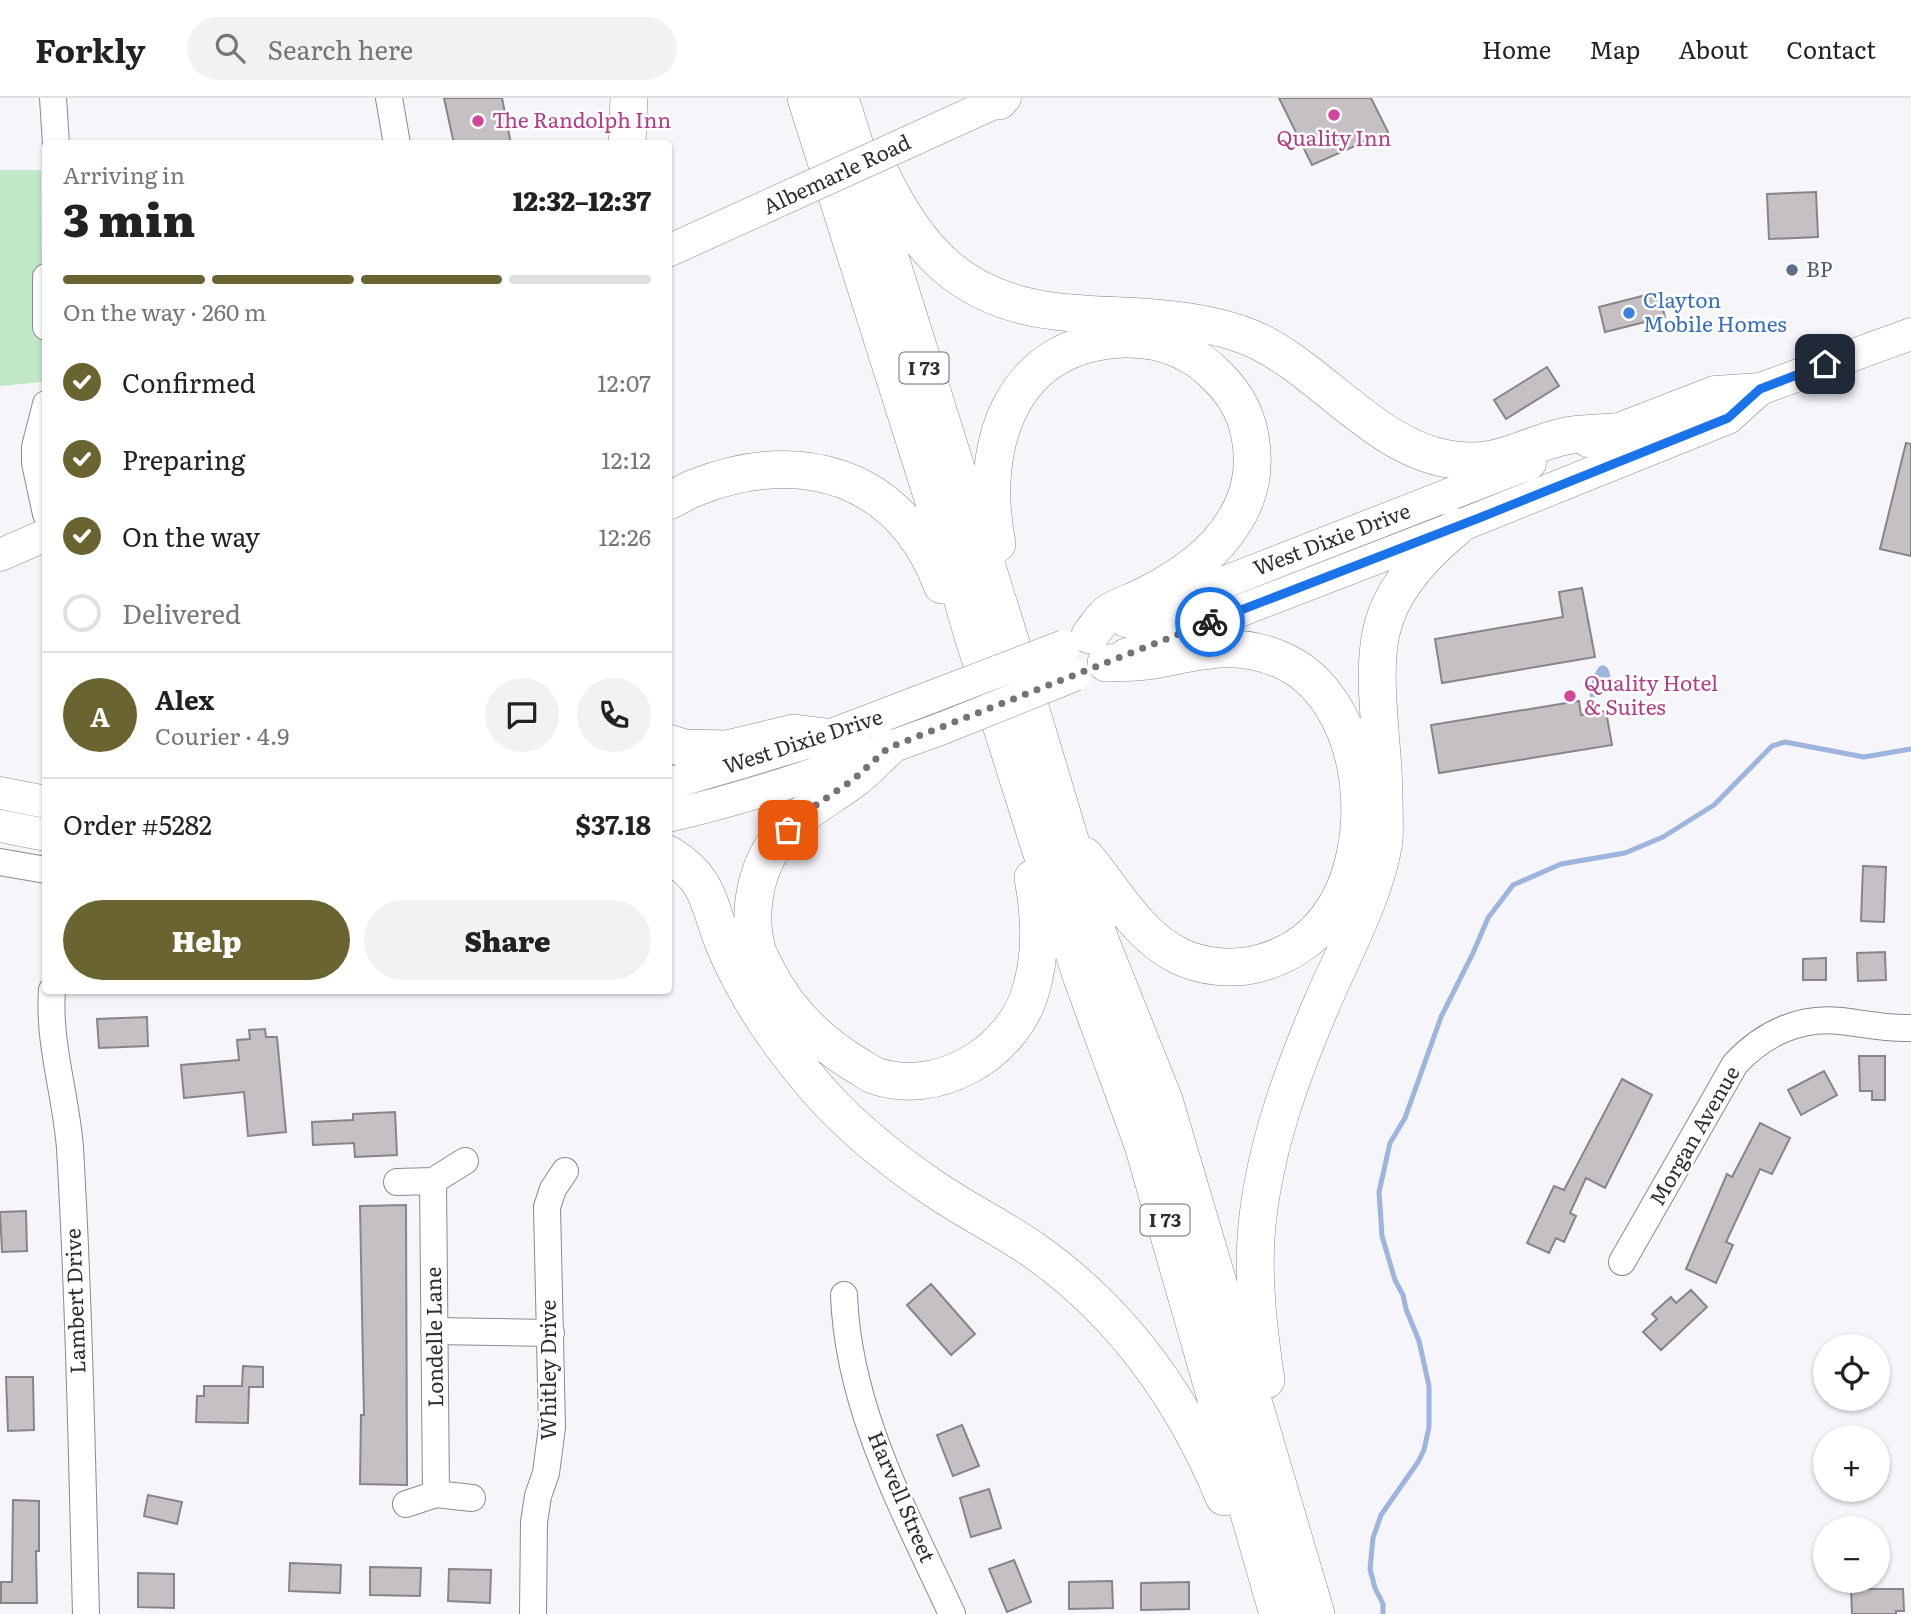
<!DOCTYPE html>
<html lang="en">
<head>
<meta charset="utf-8">
<style>
	:root { --surface:#fff; --page:#f2f2f2; --text:#222; --muted:#767676; --line:#e0e0e0; --accent:#6a6430 }
	body { margin:0; font-family:Literata,serif; background:var(--page); color:var(--text); height:100vh; display:flex; flex-direction:column; font-size:26px; white-space:nowrap }
	* { box-sizing:border-box; margin:0 }
	p { font-size:23px; color:var(--muted) }
	.icon { flex:none; width:38px; height:38px; fill:none; stroke:currentColor; stroke-width:2; stroke-linecap:round; stroke-linejoin:round }
	.map { position:relative; flex:1; overflow:hidden }
	.details { position:absolute; left:42px; top:42px; width:630px; height:854px; display:flex; flex-direction:column; background:var(--surface); border-radius:7px; box-shadow:0 2px 5px #0004 }
	.details>* { flex:none }
	.controls { position:absolute; left:1813px; top:1236px; display:grid; gap:14px }
	.controls a { display:grid; place-items:center; width:77px; height:77px; border-radius:50%; background:var(--surface); box-shadow:0 2px 5px #0004; font-size:35px }
	.pin { position:absolute; display:grid; place-items:center; width:60px; height:60px; color:#fff; margin:-30px; border-radius:14px; box-shadow:0 4px 10px #0006 }
	.courier { position:absolute; display:grid; place-items:center; width:70px; height:70px; margin:-35px; border:5px solid #1a73e8; border-radius:50%; background:#fff; color:#222; box-shadow:0 2px 9px #0007 }
	.headline em { font-style:normal; font-weight:800 }
	.headline div { display:flex; flex-direction:column-reverse }
	.headline { display:flex; align-items:center; justify-content:space-between; height:119px; padding:0 21px }
	h1 { font-size:46px; font-weight:800; line-height:52px }
	.bar { display:grid; grid-template-columns:repeat(4,1fr); gap:10px 7px; align-content:center; height:84px; padding:0 21px }
	.bar i { height:9px; border-radius:5px; background:var(--line) }
	.bar .on { background:var(--accent) }
	.bar p { grid-column:span 4 }
	.line { display:flex; align-items:center; gap:18px; padding:0 21px; border-top:2px solid var(--line) }
	.line div { flex:1 }
	.round { display:grid; place-items:center; flex:none; width:74px; height:74px; border-radius:37px; background:var(--page) }
	ol { padding:0 21px; list-style:none }
	li { display:flex; align-items:center; gap:21px; height:77px }
	li p { margin-inline-start:auto }
	li .icon { padding:7px; border-radius:50%; background:var(--accent); color:#fff; stroke-width:4 }
	li:last-child { color:var(--muted) }
	li i { width:38px; height:38px; border:4px solid var(--line); border-radius:50% }
	.action { display:flex; gap:14px; margin-top:auto; padding:14px 21px }
	.action a { flex:1; height:80px; border-radius:42px; background:var(--accent); color:#fff; font-size:28px; font-weight:800; line-height:80px; text-align:center }
	.action a+a { background:var(--page); color:var(--text) }
	header { display:flex; align-items:center; gap:42px; box-sizing:border-box; height:98px; padding:0 35px; background:var(--surface); border-bottom:2px solid var(--line) }
	header strong { font-size:33px }
	nav { display:flex; gap:38px; margin-inline-start:auto; font-size:24px }
	.search { width:490px; height:63px; background:var(--page); display:flex; align-items:center; gap:18px; box-sizing:border-box; padding:0 24px; border-radius:38px; color:var(--muted); font-size:26px }
	.map>svg:first-child { display:block }
</style>
</head>
<body>
<header>
<strong>Forkly</strong>
<div class="search"><svg class="icon" aria-label="search" viewBox="0 0 24 24"><circle cx="10" cy="10" r="6"/><path d="M15 15l6 6"/></svg>Search here</div>
<nav><a>Home</a><a>Map</a><a>About</a><a>Contact</a></nav>
</header>
<div class="map">
<svg width="1911" height="1516" viewBox="0 0 1911 1516">
	<rect width="100%" height="100%" fill="#f5f5fa"/>
	<path fill="#c1e8c6" d="M0 72H41L43 284 0 288Z"/>
	<path fill="#9db4de" d="M1602 567 1607 569C1614 581 1610 590 1601 599H1590C1588 592 1594 571 1602 567Z"/>
	<g fill="none" stroke-linecap="round" stroke-linejoin="round">
		<path stroke="#9db4de" stroke-width="5" d="M1383 1516V1506L1375 1490 1370 1471 1373 1440 1381 1417 1418 1364 1424 1352 1429 1329V1288L1419 1243 1406 1211 1403 1197 1395 1182 1382 1138 1379 1094 1390 1045 1405 1020 1441 919 1473 855 1488 820 1513 787 1561 766 1625 755 1663 739 1714 707 1772 648 1785 644 1864 659 1911 651"/>
	</g>
	<path fill="#c5c0c4" stroke="#888488" stroke-width="2" d="M444 0H502L511 46H454Z
		M1279 0H1371L1388 34 1367 45 1366 43 1312 67Z
		M1816 94 1818 139 1769 141 1767 96Z
		M1658 194 1665 219 1605 234 1599 209Z
		M1547 269 1559 288 1506 321 1494 302Z
		M1906 345 1911 346V458L1880 451Z
		M1582 490 1595 559 1442 585 1435 541 1563 519 1559 494Z
		M1579 603 1581 617 1606 613 1612 647 1439 675 1431 627Z
		M1863 768 1886 769 1884 824 1861 823Z
		M1885 854 1886 882 1858 883 1857 855Z
		M1826 860V882H1803V861Z
		M147 919 148 948 99 950 97 921Z
		M265 931 266 939H277L286 1034 248 1038 244 994 184 1000 181 967 239 962 237 942 250 941 249 932Z
		M1859 958H1885V1002H1872V993H1860Z
		M1824 973 1837 997 1801 1017 1788 992Z
		M1622 981 1652 997 1605 1090 1586 1080 1570 1115 1576 1118 1564 1144 1556 1140 1549 1155 1527 1145 1554 1088 1564 1092Z
		M395 1014 397 1057 355 1059 354 1045 313 1047 312 1024 353 1022V1016Z
		M1760 1025 1790 1040 1772 1076 1760 1071 1726 1144 1733 1147 1716 1185 1686 1171 1727 1076 1732 1079Z
		M406 1107 407 1387 360 1386 361 1317H364L360 1108Z
		M26 1113 27 1153 2 1154 0 1114Z
		M931 1186 975 1236 951 1257 907 1207Z
		M1691 1192 1707 1209 1661 1252 1643 1234 1657 1221 1652 1216 1671 1199 1676 1205Z
		M243 1268 263 1269V1289H249L248 1325 196 1324 197 1298H204V1288H242Z
		M6 1279H33L34 1332 8 1333Z
		M962 1327 979 1368 953 1378 937 1337Z
		M989 1391 1001 1430 971 1439 960 1400Z
		M148 1397 182 1404 177 1426 144 1418Z
		M13 1402 39 1403V1453H36L37 1505H1V1484H12Z
		M1014 1462 1031 1504 1007 1514 989 1471Z
		M290 1465 341 1467 340 1495 289 1493Z
		M370 1469 421 1470 420 1498 370 1497Z
		M449 1471 491 1472 490 1505 448 1503Z
		M138 1475 174 1476V1510L138 1509Z
		M1112 1483 1113 1510 1069 1511V1484Z
		M1189 1484V1511L1141 1512V1485Z
		M1851 1491H1903L1904 1513H1896V1516H1852Z"/>
	<g fill="none" stroke-linecap="round" stroke-linejoin="round">
		<defs>
			<path id="minor" d="M53 0 56 46
				M389 0 397 46
				M46 179V229
				M46 306 35 349V365L46 416
				M0 764 46 772
				M52 892C48 945 66 997 70 1050 79 1205 82 1361 86 1516
				M433 1083 436 1396
				M397 1084 433 1083 465 1063
				M1622 1164 1735 966C1763 936 1800 918 1841 923 1865 926 1887 931 1911 930
				M844 1197C848 1311 905 1414 952 1516
				M434 1233 551 1235
				M406 1406 436 1396 472 1400
				M533 1516 534 1424 538 1398 546 1375 552 1329 547 1109 553 1091 565 1073"/>
			<path id="major" d="M915 41 1005 0
				M668 153 796 95
				M1588 343 1715 294 1760 291 1911 236
				M0 457 46 437
				M1125 523 1530 365
				M1125 557 1457 429 1728 320 1760 291
				M668 686 826 639 931 599
				M0 695 46 704
				M668 718C762 697 853 663 943 630
				M0 728 46 737"/>
			<path id="highway" d="M806 0 935 407 973 538 1035 734 1082 880 1143 1047 1278 1516
				M840 0 1009 539 1100 842 1164 1002 1316 1516
				M999 3 1000 0
				M627 46 629 0
				M881 76C918 154 964 202 1053 213 1083 217 1113 217 1143 219 1180 222 1217 226 1251 240 1320 270 1373 348 1448 361 1498 370 1521 348 1566 338 1581 335 1598 335 1613 334
				M668 403C679 399 687 392 697 389 801 348 901 378 942 487
				M997 446C978 350 1009 245 1124 241 1161 240 1194 253 1219 280 1237 298 1248 319 1251 345 1255 373 1249 401 1233 425 1213 458 1178 481 1144 498 1133 504 1120 507 1110 514 1102 519 1096 530 1090 537
				M668 645 684 650 727 651 794 635 826 639
				M888 650C876 661 865 673 853 682 825 703 790 719 772 750 754 779 748 818 757 852 759 858 763 865 766 871 786 912 816 942 855 966 861 969 867 974 873 977 935 1000 1011 957 1030 895 1042 857 1040 819 1033 780
				M668 756C704 778 707 796 719 833 726 853 735 872 746 891 766 928 792 962 820 994 853 1031 892 1062 933 1090 965 1112 1000 1129 1032 1151 1121 1213 1183 1300 1224 1399
				M1085 758C1114 793 1137 837 1179 858 1202 869 1232 872 1257 866 1284 859 1310 844 1327 821 1382 750 1369 598 1279 561 1233 542 1199 554 1154 562 1138 565 1122 564 1106 565
				M1266 1282C1259 1235 1253 1187 1256 1139 1262 1057 1290 980 1322 905 1343 856 1377 794 1384 742 1385 728 1384 713 1384 699 1384 649 1371 582 1381 535 1390 491 1424 456 1457 429"/>
		</defs>
		<use href="#minor" stroke="#8a8a8f" stroke-width="28"/>
		<use href="#major" stroke="#8a8a8f" stroke-width="33"/>
		<use href="#highway" stroke="#8a8a8f" stroke-width="38"/>
		<use href="#minor" stroke="#fff" stroke-width="26"/>
		<use href="#major" stroke="#fff" stroke-width="32"/>
		<use href="#highway" stroke="#fff" stroke-width="37"/>
		<defs>
			<path id="major-bridge" d="M796 95 915 41
				M931 599 1064 548
				M943 630 1075 577"/>
		</defs>
		<use href="#major-bridge" stroke="#8a8a8f" stroke-width="33" stroke-linecap="butt"/>
		<use href="#major-bridge" stroke="#fff" stroke-width="32"/>
	</g>
	<g fill="none" stroke-linecap="round" stroke-linejoin="round">
		<path stroke="#747477" stroke-width="7" stroke-dasharray="0 12.6" d="M788 732 803 716 854 681 888 650 1210 524"/>
		<path stroke="#1a73e8" stroke-width="9" d="M1210 524 1479 420 1728 320 1760 291 1825 266"/>
	</g>
	<g fill="#d1479c" stroke="#fff" stroke-width="2.5">
		<circle cx="1334" cy="17" r="7"/>
		<circle cx="478" cy="23" r="7"/>
		<circle cx="1570" cy="598" r="7"/>
	</g>
	<circle fill="#5c6f8a" stroke="#fff" stroke-width="2.5" cx="1792" cy="172" r="7"/>
	<circle fill="#3f7fe0" stroke="#fff" stroke-width="2.5" cx="1629" cy="215" r="7"/>
	<g text-anchor="middle" stroke-width="5" stroke-linejoin="round" paint-order="stroke">
		<g fill="#fff" stroke="#6d6d6f" stroke-width="2">
			<rect x="899.5" y="254.5" width="49" height="31" rx="5"/>
			<rect x="1140.5" y="1106.5" width="49" height="31" rx="5"/>
		</g>
		<g font-size="19" font-weight="bold" fill="#2f2f31">
			<text x="924" y="277">I 73</text>
			<text x="1165" y="1129">I 73</text>
		</g>
		<g font-size="21" fill="#b23c85" stroke="#fff" text-anchor="start">
			<text x="492" y="30">The Randolph Inn</text>
			<text x="1334" y="48" text-anchor="middle">Quality Inn</text>
			<text x="1584" y="593">Quality Hotel<tspan x="1584" dy="24">&amp; Suites</tspan></text>
		</g>
		<g font-size="21" fill="#2f2f31" stroke="#fff">
			<text transform="translate(837 77) rotate(-25)" y="7">Albemarle Road</text>
			<text transform="translate(1332 442) rotate(-21)" y="7">West Dixie Drive</text>
			<text transform="translate(803 644) rotate(-18)" y="7">West Dixie Drive</text>
			<text transform="translate(1695 1038) rotate(-60)" y="7">Morgan Avenue</text>
			<text transform="translate(76 1203) rotate(-92)" y="7">Lambert Drive</text>
			<text transform="translate(435 1239) rotate(-91)" y="7">Londelle Lane</text>
			<text transform="translate(549 1272) rotate(-90)" y="7">Whitley Drive</text>
			<text transform="translate(901 1399) rotate(67)" y="7">Harvell Street</text>
		</g>
		<g font-size="21" fill="#4e5e75" stroke="#fff" text-anchor="start">
			<text x="1806" y="179">BP</text>
		</g>
		<g font-size="21" fill="#366cbe" stroke="#fff" text-anchor="start">
			<text x="1643" y="210">Clayton<tspan x="1643" dy="24">Mobile Homes</tspan></text>
		</g>
	</g>
</svg>
<div class="controls">
<a><svg class="icon" aria-label="locate" viewBox="0 0 24 24"><circle cx="12" cy="12" r="6"/><path d="M12 2v4M12 18v4M2 12h4M18 12h4"/></svg></a>
<a>+</a>
<a>−</a>
</div>
<div class="pin" style="left:788px;top:732px;background:#ea580c"><svg class="icon" aria-label="bag" viewBox="0 0 24 24"><path d="M5 8h14l-1 12H6zM9 8a3 3 0 0 1 6 0"/></svg></div>
<div class="pin" style="left:1825px;top:266px;background:#1f2937"><svg class="icon" aria-label="home" viewBox="0 0 24 24"><path d="M3 11l9-7 9 7M6 9v11h12V9"/></svg></div>
<div class="courier" style="left:1210px;top:524px"><svg class="icon" aria-label="bike" viewBox="0 0 24 24"><circle cx="6" cy="16" r="4"/><circle cx="18" cy="16" r="4"/><path d="M6 16l4-8h5l3 8M10 8l3 8H6M13 5h3"/></svg></div>
<section class="details">
<div class="headline"><div><h1>3 min</h1><p>Arriving in</p></div><em>12:32–12:37</em></div>
<div class="bar"><i class="on"></i><i class="on"></i><i class="on"></i><i></i><p>On the way · 260 m</p></div>
<ol>
<li><svg class="icon" aria-label="check" viewBox="0 0 24 24"><path d="M5 12l5 5 9-10"/></svg>Confirmed<p>12:07</p></li>
<li><svg class="icon" aria-label="check" viewBox="0 0 24 24"><path d="M5 12l5 5 9-10"/></svg>Preparing<p>12:12</p></li>
<li><svg class="icon" aria-label="check" viewBox="0 0 24 24"><path d="M5 12l5 5 9-10"/></svg>On the way<p>12:26</p></li>
<li><i></i>Delivered</li>
</ol>
<div class="line" style="height:126px"><b class="round" style="background:var(--accent);color:#fff">A</b><div><b>Alex</b><p>Courier · 4.9</p></div><a class="round"><svg class="icon" aria-label="chat" viewBox="0 0 24 24"><path d="M4 5h16v11H9l-5 4z"/></svg></a><a class="round"><svg class="icon" aria-label="phone" viewBox="0 0 24 24"><path d="M5 4h4l2 5-3 2q2 4 5 5l2-3 5 2v4C11 20 4 13 5 4z"/></svg></a></div>
<div class="line" style="height:91px"><div>Order #5282</div><b>$37.18</b></div>
<div class="action"><a>Help</a><a>Share</a></div>
</section>
</div>
</body>
</html>
